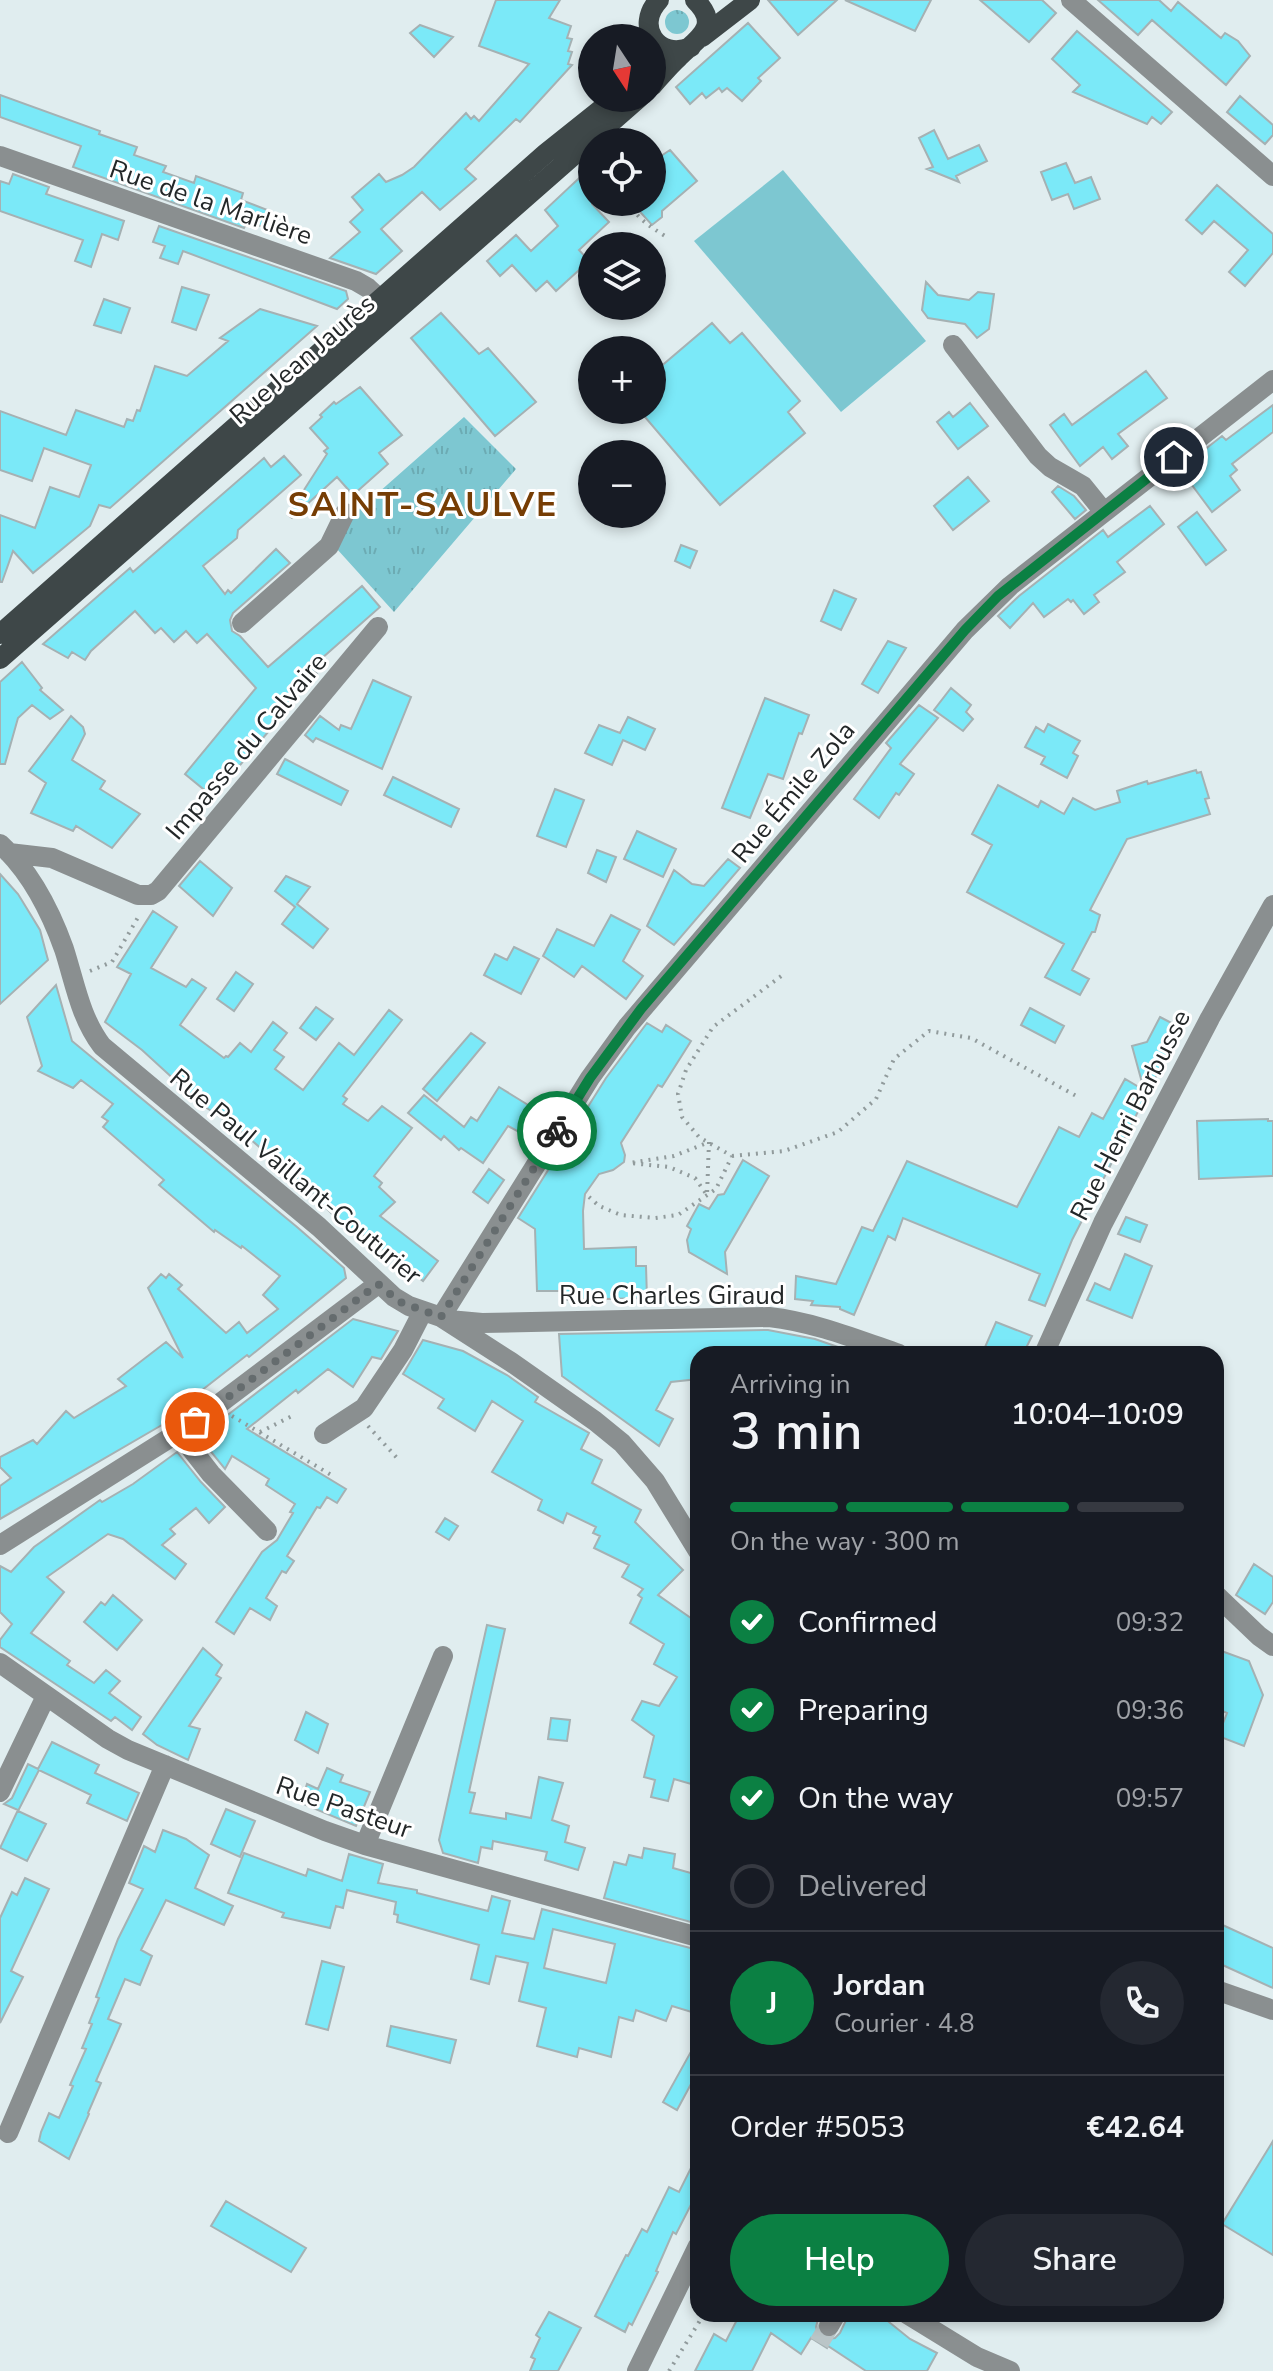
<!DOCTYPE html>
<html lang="en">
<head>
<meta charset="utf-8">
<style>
	:root { --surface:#171b24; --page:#242831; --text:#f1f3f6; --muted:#9ea1a6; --line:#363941; --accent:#0b8043 }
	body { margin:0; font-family:"Nunito Sans",sans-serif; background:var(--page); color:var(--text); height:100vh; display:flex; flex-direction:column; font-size:30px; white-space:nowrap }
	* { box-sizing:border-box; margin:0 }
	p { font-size:26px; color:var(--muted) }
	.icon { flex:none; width:44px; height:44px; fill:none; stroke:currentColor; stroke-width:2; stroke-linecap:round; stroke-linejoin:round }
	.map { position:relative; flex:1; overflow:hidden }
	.details { position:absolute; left:690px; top:1346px; width:534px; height:976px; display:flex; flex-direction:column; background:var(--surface); border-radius:24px; box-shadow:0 4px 12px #0003 }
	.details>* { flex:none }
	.needle { width:52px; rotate:168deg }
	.buttons { position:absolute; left:578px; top:24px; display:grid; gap:16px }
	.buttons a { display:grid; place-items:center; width:88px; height:88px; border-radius:50%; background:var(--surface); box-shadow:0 4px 12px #0003; font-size:40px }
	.pin { position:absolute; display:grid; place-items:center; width:68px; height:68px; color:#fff; margin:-34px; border:4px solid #fff; border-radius:50%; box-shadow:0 2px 8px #0007 }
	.courier { position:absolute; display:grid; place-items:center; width:80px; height:80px; margin:-40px; border:6px solid #0b8043; border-radius:50%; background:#fff; color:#222; box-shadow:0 2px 10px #0007 }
	.headline em { font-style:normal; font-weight:600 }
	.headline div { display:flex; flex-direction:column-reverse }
	.headline { display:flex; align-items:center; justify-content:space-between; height:136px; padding:0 40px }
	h1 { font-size:52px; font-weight:600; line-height:60px }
	.bar { display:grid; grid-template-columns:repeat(4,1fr); gap:12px 8px; align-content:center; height:96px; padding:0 40px }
	.bar i { height:10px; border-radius:6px; background:var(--line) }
	.bar .selected { background:var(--accent) }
	.bar p { grid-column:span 4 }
	.line { display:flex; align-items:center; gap:20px; padding:0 40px; border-top:2px solid var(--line) }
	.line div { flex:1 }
	.round { display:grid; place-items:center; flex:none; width:84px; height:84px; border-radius:42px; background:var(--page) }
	ol { padding:0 40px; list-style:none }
	li { display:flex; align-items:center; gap:24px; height:88px }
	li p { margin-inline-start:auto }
	li .icon { padding:8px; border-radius:50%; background:var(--accent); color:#fff; stroke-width:4 }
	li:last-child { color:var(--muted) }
	li i { width:44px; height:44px; border:4px solid var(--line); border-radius:50% }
	.cta { display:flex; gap:16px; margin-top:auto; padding:16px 40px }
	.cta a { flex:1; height:92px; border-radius:48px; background:var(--accent); color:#fff; font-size:32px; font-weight:600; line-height:92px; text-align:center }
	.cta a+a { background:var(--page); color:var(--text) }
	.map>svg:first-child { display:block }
</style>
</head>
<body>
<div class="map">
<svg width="1273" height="2371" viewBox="0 0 1273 2371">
	<defs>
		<pattern id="grass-tufts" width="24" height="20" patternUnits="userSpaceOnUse" patternTransform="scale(2)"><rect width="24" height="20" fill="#7dc7d1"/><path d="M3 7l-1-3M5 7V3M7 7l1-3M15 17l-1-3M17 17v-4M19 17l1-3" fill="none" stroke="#6cabb3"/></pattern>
	</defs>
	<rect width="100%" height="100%" fill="#e0edef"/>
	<path fill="url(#grass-tufts)" d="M665 22a12 12 0 1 1 24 0a12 12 0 1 1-24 0Z
		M464 417 516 469 394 612 327 538Z"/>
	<path fill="#7dc7d1" d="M783 170 926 341 841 412 694 241Z"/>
	<path fill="#7be9f8" stroke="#a5b1b3" stroke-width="2" fill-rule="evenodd" d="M496 0H560L549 18 571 26 567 38 572 39 568 51 572 52 568 64 572 65 520 122 516 119 465 169 476 179 440 210 422 192 381 229 402 251 376 274 330 258 360 232 350 222 363 210 352 197 379 174 386 182 402 175 414 167 466 113 471 119 474 116 479 121 529 64 479 46Z
		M768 0H837L798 35Z
		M845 0H931L915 31Z
		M980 0H1042L1056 13 1029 42Z
		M1098 0H1159L1171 11 1178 2 1221 38 1225 33 1238 41 1250 56 1226 85 1152 20 1138 35Z
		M748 23 780 58 758 78 761 81 742 101 727 88 722 92 719 88 706 98 702 93 690 104 676 87Z
		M420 25 453 37 434 57 410 33Z
		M1077 31 1172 112 1161 124 1152 117 1147 124 1073 92 1080 85 1052 59Z
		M0 95 100 131 99 134 137 147 134 155 166 166 163 172 194 183 196 176 243 193 241 200 270 211 264 227 247 222 244 228 73 167 81 146 0 117Z
		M1240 96 1273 125V135L1265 144 1227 112Z
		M934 130 948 159 979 145 987 161 956 176 959 182 927 169 933 167 919 138Z
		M670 150 697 181 662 211V217L652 225 631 202H652V162Z
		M1066 163 1075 183 1091 177 1100 199 1074 209 1068 194 1052 200 1041 172Z
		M592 166V204L609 222 579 250 589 261 556 291 547 281 536 291 512 265 500 276 487 261 516 235 531 251 558 226 545 210Z
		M13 174 49 187 46 194 124 221 118 240 102 234 91 267 75 261 83 240 0 211V181L9 184Z
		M1217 185 1273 234V253L1245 286 1229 272 1248 250 1214 221 1202 234 1186 220Z
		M159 226 346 291 348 299 337 309 183 251 178 264 160 258 165 246 153 242Z
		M926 282 938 295 969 300 978 292 994 294 989 329 977 338 965 324 928 318 922 310Z
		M182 287 209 295 196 330 172 322Z
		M104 299 130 308 121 333 94 325Z
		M260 309 317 326 110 508 99 505 90 526 33 573 13 551 2 582H0V515L35 528 50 487 79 497 91 465 44 448 32 481 0 470V411L66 435 76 410 124 427 127 419 133 421 137 410 140 411 155 366 187 376 228 341 220 338Z
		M441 313 479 354 488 348 536 402 495 436 411 338Z
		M712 323 730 343 742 333 800 401 788 412 805 433 720 505 639 410H652V374Z
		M1146 371 1167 398 1118 434 1128 446 1112 459 1103 447 1080 466 1050 425 1064 414 1072 425Z
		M360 387 402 435 379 453 388 464 353 495 337 477 292 518 288 515 327 454 324 451 328 448 310 428 322 417 320 415 334 402 336 404Z
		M970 403 988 426 958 449 937 422 949 412 953 417Z
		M1273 405V432L1232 464 1237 470 1230 476 1240 490 1212 512 1180 469 1222 436 1226 440Z
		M284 456 301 475 238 530 237 538 203 566 225 594 228 590 231 593 276 549 290 563 233 613 230 620 232 631 240 636 268 667 362 586 380 607 312 667 317 674 294 697 296 699 213 797 185 774 256 688 207 634 197 643 186 631 174 642 161 628 155 633 135 611 91 651 85 660 72 652 68 658 43 644 130 568 133 572 264 458 271 467Z
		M968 477 989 501 953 530 934 506Z
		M1058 486 1074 496 1086 510 1075 519 1052 492Z
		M1150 506 1164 524 1117 562 1125 572 1094 595 1099 602 1084 614 1073 600 1071 602 1068 599 1044 617 1033 603 1010 628 998 616 1019 596 1103 530 1108 537Z
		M1197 512 1226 550 1206 565 1178 527Z
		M681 545 697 551 690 568 675 561Z
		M834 590 856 599 841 630 821 621Z
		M888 641 906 648 878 693 862 684Z
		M22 662 42 688 40 690 63 710 50 719 32 705 18 718 5 764H0V682Z
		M373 680 411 697 382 769 316 738 313 742 305 735 320 716 339 730 341 725 351 729Z
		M951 688 971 705 966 712 973 719 963 731 934 710Z
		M765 698 809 715 802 734 799 733 783 779 768 774 750 818 722 808Z
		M919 705 938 718 900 764 914 774 899 795 896 793 879 818 854 799 891 748 886 743Z
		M71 716 83 727 85 734 72 760 105 781 100 789 140 814 112 848 76 826 73 831 31 813 46 783 29 771Z
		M628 717 655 729 645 750 623 740 612 765 585 753 599 725 620 733Z
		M1048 724 1080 741 1073 753 1078 756 1067 778 1041 764 1045 757 1025 747 1036 727 1044 732Z
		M285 759 348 791 341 805 277 774Z
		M1196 770 1197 773 1201 772 1209 798 1205 799 1210 814 1127 839 1090 910 1100 915 1095 932H1092L1072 970 1089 979 1080 995 1045 977 1064 944 967 892 992 845 972 834 998 785 1038 807 1041 801 1064 814 1073 798 1095 810 1120 802 1117 791 1147 781 1148 784Z
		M393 777 459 809 451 827 384 795Z
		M555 789 584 800 566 847 537 836Z
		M637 831 676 849 663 877 624 859Z
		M597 850 616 857 606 882 588 873Z
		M728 859 740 868 674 945 647 926 674 870 692 884 704 886Z
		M200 861 232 888 213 916 179 886Z
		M0 874 18 894 40 930 48 960 0 1004Z
		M286 876 310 887 297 904 328 929 313 948 282 924 295 907 275 891Z
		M153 911 177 927 151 968 186 987 192 979 206 988 180 1025 224 1058 226 1056 228 1057 240 1043 251 1052 273 1022 287 1033 274 1050 284 1057 275 1069 303 1090 339 1043 354 1055 389 1010 402 1020 343 1096 347 1099 343 1104 368 1121 382 1106 412 1128 374 1176 382 1183 379 1187 395 1202 380 1216 438 1261 423 1281 362 1234 358 1239 322 1204 323 1202 300 1182 242 1132 201 1104 142 1050 105 1022 131 974 117 967Z
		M611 915 640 930 623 961 643 976 626 999 582 966 574 977 543 956 557 929 594 946Z
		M514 947 539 959 521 994 484 975 495 954 507 960Z
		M236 972 253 984 234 1011 217 999Z
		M56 985 72 1041 297 1227 344 1268 346 1278 249 1357 247 1355 165 1419 167 1422 0 1519V1486L11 1478 0 1467V1457L33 1440 37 1444 66 1411 74 1418 126 1386 118 1379 166 1342 183 1358 148 1288 161 1274 166 1278 169 1274 182 1285 178 1289 226 1333 239 1322 247 1333 278 1309 263 1295 280 1276 242 1246 241 1248 215 1230 214 1232 159 1185 164 1180 103 1127 108 1121 102 1117 113 1104 81 1080 73 1088 38 1071 42 1066 27 1017Z
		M316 1007 333 1019 316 1040 300 1028Z
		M1030 1008 1064 1026 1055 1043 1021 1025Z
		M1160 1017 1181 1028 1072 1240 1045 1306 1029 1300 1040 1274 903 1218 895 1240 888 1236 854 1315 840 1309V1307L811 1305 813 1301 795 1299 796 1276 836 1284 862 1227 873 1231 907 1161 1017 1207 1059 1127 1079 1137 1092 1113 1103 1119 1125 1079 1144 1090 1132 1046 1147 1042Z
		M647 1023 662 1032 666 1025 691 1041 662 1087 658 1085 621 1143 625 1155 624 1162 613 1170 599 1174 585 1194 583 1211 584 1249 636 1247V1266H646L647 1298 562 1300 561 1291H537L535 1229 518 1218 606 1078Z
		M471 1033 485 1043 437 1101 423 1089Z
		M499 1087 533 1108 519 1132 508 1126 483 1163 461 1148 459 1150 444 1136 441 1140 408 1113 424 1095 464 1127 471 1117 477 1121Z
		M1268 1119V1121H1273V1176L1199 1179 1197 1121Z
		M743 1160 769 1176 725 1252 727 1274 689 1252 687 1240 691 1229 687 1226 699 1204 709 1209 718 1195 724 1194Z
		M489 1169 504 1180 488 1203 473 1192Z
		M1126 1217 1147 1225 1140 1242 1118 1234Z
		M1125 1254 1152 1266 1132 1318 1087 1300 1095 1283 1110 1290Z
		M353 1319 398 1331 381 1359 372 1357 353 1387 328 1369 298 1393 296 1390 247 1429 346 1489 337 1503 327 1497 320 1508 317 1507 287 1556 294 1561 286 1573 282 1571 266 1598 277 1606 270 1620 250 1608 234 1634 216 1622 262 1552 277 1540 293 1513 290 1512 295 1504 266 1485 269 1479 232 1456 225 1469 199 1437Z
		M996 1322 1032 1336 1023 1354H982Z
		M768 1330 815 1339 858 1354H698V1379L671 1382 656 1410 673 1419 659 1446 562 1376 559 1334Z
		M423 1340 463 1351 507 1375 538 1397 535 1402 589 1433 581 1449 602 1460 592 1483 641 1510 635 1522 683 1570 658 1595 698 1623V1786L674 1779 668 1801 651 1797 655 1780 644 1777 654 1736 632 1720 642 1701 659 1706 677 1677 654 1664 664 1644 630 1623 642 1598 638 1595 643 1589 622 1577 629 1565 594 1548 600 1536 593 1533 596 1527 567 1513 563 1523 538 1510 542 1500 492 1472 523 1421 492 1401 475 1431 438 1408 444 1399 403 1374Z
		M177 1452 201 1482 225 1507 209 1523 196 1508 170 1529 175 1534 162 1545 186 1564 175 1579 123 1539 108 1534 47 1577 64 1592 31 1633 70 1661 67 1665 94 1683 106 1670 120 1681 109 1693 141 1717 132 1730 115 1717 111 1721 0 1647V1640L12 1624 0 1612V1566L11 1572 34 1547 100 1500 102 1502 133 1484Z
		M445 1518 458 1526 449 1540 436 1532Z
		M1254 1564 1273 1577V1602L1265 1614 1236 1595Z
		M113 1595 142 1620 117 1650 84 1622 101 1602 105 1605Z
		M487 1625 505 1629 469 1792 475 1793 470 1813 506 1819V1813L531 1818 539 1777 563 1783 552 1820 569 1826 565 1842 585 1848 578 1870 545 1860 547 1852 493 1841 492 1849 481 1847 478 1863 443 1853 439 1840Z
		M203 1648 222 1665 216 1675 221 1678 189 1726 200 1729 188 1760 157 1745 143 1734Z
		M1216 1649 1249 1661 1263 1695 1244 1746 1218 1736 1227 1713 1216 1708Z
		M306 1712 328 1724 318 1753 295 1740Z
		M551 1718 570 1720 567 1741 548 1739Z
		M52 1742 99 1765 95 1773 139 1793 127 1821 87 1803 91 1795 39 1770 18 1811 46 1824 27 1861 0 1848 18 1810 4 1804 12 1798 28 1764 38 1769Z
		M327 1768 343 1775 340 1782 370 1792 356 1826 301 1803 307 1784 318 1789Z
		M226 1809 255 1821 240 1857 211 1844Z
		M163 1830 186 1839 209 1855 195 1888 233 1906 224 1925 166 1900 141 1950 152 1956 140 1985 125 1979 108 2019 121 2024 96 2081 101 2083 88 2113 89 2114 69 2159 39 2141 41 2132 49 2113 59 2118 73 2086 70 2085 86 2049 82 2048 92 2024 89 2023 99 1998 96 1997 118 1939 143 1889 129 1883 144 1846 155 1852Z
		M644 1848 675 1854 673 1868 698 1875V1924L604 1898 614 1862 626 1865 629 1855 642 1858Z
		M244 1853 306 1876 308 1869 342 1881 349 1854 383 1864 378 1883 417 1890V1893L488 1911 492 1896 510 1901 502 1933 534 1939 542 1909 698 1950V2014L672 2006 666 2021 636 2010 633 2021 619 2017 611 2057 579 2048 577 2057 537 2046 546 2008 519 2001 528 1963 496 1956 489 1984 471 1979 479 1945 397 1922 398 1915 394 1914 396 1902 347 1890 343 1908 336 1906 330 1928 282 1917 284 1913 228 1893ZM553 1929 615 1944 606 1983 544 1968Z
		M25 1878 49 1889 11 1971 23 1977 0 2023V1918L12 1892 17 1895Z
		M1216 1922 1273 1948V1988L1216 1962Z
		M322 1961 344 1967 328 2030 306 2024Z
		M391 2026 456 2040 450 2063 387 2046Z
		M698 2039V2071L677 2110 663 2102Z
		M1273 2141V2255L1222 2224Z
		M698 2154V2191L676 2234 673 2232 656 2271 658 2272 632 2325 629 2323 625 2332 595 2316 626 2255 628 2256 642 2229 647 2232 669 2187 679 2192Z
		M226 2201 306 2248 291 2272 211 2226Z
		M549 2312 581 2328 558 2371H530L535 2359 531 2357 540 2338 536 2335Z
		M740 2314H811L818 2319 816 2327 818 2333 828 2339 835 2338 840 2333 849 2314H879L910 2339 937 2353 927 2371H866L828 2346 827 2348 811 2338 801 2354 771 2333 752 2371H695L714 2334 726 2341Z"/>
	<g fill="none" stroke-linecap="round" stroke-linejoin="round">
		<path stroke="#bac5c7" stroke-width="20" stroke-dasharray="20 10" stroke-linecap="butt" d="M819 2343 829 2326"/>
		<path stroke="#919b9c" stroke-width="4" stroke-dasharray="2 6" stroke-linecap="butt" d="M628 202C638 219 649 226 665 236
			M90 971 112 962 140 914
			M709 1142 707 1195 695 1178 669 1167 630 1163 674 1156Z
			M732 1156 784 1151 838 1132 876 1099 894 1059 929 1031 971 1038 1080 1098
			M589 1197 599 1206 621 1215 655 1218 678 1215 716 1189 732 1156 699 1137 682 1117 678 1094 686 1070 713 1027 784 974
			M232 1416 333 1476
			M368 1426 397 1458
			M260 1432 294 1415
			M669 2371 704 2314"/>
		<path stroke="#8a8f90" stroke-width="20" d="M1071 0 1273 176
			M0 156 356 281 368 288 392 310
			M953 345 1038 456 1050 467 1083 486 1104 512
			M242 623 329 546 345 513
			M0 844C31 872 50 910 64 949 75 983 80 1017 102 1046L319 1227 394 1297 409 1306 441 1317 511 1362 595 1421 622 1443 655 1481 698 1551
			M9 853 52 858 138 895H151L158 891 378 627
			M441 1317 590 1078 627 1027 965 630 1010 586 1273 380
			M449 1320 482 1323 769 1317C814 1322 856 1339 899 1354
			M1044 1354 1103 1223 1210 1018 1273 905
			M179 1433 211 1474 267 1531
			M324 1434 364 1408 403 1350 423 1311
			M0 1545 195 1422 378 1284
			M1216 1595 1259 1636 1273 1646
			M0 1663 108 1739 128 1750 325 1831 365 1845 698 1937
			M0 1792 46 1696
			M365 1845 443 1656
			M1216 1990 1273 2010
			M8 2133 165 1765
			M907 2314 977 2357 1010 2371
			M829 2326 836 2314
			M637 2371 698 2246"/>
		<path stroke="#3e4748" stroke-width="20" d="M659 0C634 26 658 61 691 47
			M702 37 750 0
			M652 86C661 76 669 66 679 57 695 40 723 27 695 0
			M0 634 546 153 615 98
			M0 659 639 98"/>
	</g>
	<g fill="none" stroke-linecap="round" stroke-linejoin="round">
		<path stroke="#656c6e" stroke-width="8" stroke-dasharray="0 14.4" d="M195 1422 378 1284 400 1302 441 1317 557 1131"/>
		<path stroke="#0b8043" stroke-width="10" d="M557 1131 590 1078 641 1009 965 630 998 596 1174 457"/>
	</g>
	<g text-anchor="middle" stroke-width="6" stroke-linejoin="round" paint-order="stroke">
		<g font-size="26" fill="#232728" stroke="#fff">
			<text transform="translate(211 202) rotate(19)" y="9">Rue de la Marlière</text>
			<text transform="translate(302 359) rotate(-41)" y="9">Rue Jean Jaurès</text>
			<text transform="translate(246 746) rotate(-50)" y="9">Impasse du Calvaire</text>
			<text transform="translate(793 792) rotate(-50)" y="9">Rue Émile Zola</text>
			<text transform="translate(1130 1115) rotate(-63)" y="9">Rue Henri Barbusse</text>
			<text transform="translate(296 1176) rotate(40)" y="9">Rue Paul Vaillant-Couturier</text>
			<text x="672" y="1304">Rue Charles Giraud</text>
			<text transform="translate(344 1807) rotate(19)" y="9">Rue Pasteur</text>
		</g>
		<g font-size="34" font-weight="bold" letter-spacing="2" fill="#763d04" stroke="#fff">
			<text x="423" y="516">SAINT-SAULVE</text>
		</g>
	</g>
</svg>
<div class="buttons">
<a><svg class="needle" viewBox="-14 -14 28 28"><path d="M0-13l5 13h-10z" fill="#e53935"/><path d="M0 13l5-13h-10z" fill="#9ea1a6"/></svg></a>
<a><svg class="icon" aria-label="locate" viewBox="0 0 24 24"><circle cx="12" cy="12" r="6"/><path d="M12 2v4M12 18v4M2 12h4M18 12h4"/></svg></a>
<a><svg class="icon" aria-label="layers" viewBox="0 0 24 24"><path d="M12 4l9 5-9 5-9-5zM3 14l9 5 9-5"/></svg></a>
<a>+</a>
<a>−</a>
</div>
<div class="pin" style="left:195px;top:1422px;background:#ea580c"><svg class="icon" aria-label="bag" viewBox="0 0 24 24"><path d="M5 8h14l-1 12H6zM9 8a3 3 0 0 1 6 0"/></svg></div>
<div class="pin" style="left:1174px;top:457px;background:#1f2937"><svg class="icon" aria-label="home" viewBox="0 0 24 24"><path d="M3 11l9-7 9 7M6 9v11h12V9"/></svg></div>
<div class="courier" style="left:557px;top:1131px"><svg class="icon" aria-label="bike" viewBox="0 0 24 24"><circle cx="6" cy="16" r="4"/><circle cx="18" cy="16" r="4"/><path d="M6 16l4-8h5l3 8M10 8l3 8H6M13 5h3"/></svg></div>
<section class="details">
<div class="headline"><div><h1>3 min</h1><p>Arriving in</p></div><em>10:04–10:09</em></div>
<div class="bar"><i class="selected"></i><i class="selected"></i><i class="selected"></i><i></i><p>On the way · 300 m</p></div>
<ol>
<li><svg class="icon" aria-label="check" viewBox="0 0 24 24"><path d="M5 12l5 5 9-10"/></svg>Confirmed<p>09:32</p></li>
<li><svg class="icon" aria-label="check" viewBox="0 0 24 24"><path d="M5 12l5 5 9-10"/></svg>Preparing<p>09:36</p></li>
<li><svg class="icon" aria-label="check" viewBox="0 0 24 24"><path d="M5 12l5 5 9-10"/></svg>On the way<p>09:57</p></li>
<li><i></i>Delivered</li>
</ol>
<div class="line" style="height:144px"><b class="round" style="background:var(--accent);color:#fff">J</b><div><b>Jordan</b><p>Courier · 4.8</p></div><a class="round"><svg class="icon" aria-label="phone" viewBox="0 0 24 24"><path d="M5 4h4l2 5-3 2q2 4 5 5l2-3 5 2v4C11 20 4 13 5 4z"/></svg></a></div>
<div class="line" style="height:104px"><div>Order #5053</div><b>€42.64</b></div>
<div class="cta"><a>Help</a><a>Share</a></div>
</section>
</div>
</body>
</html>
